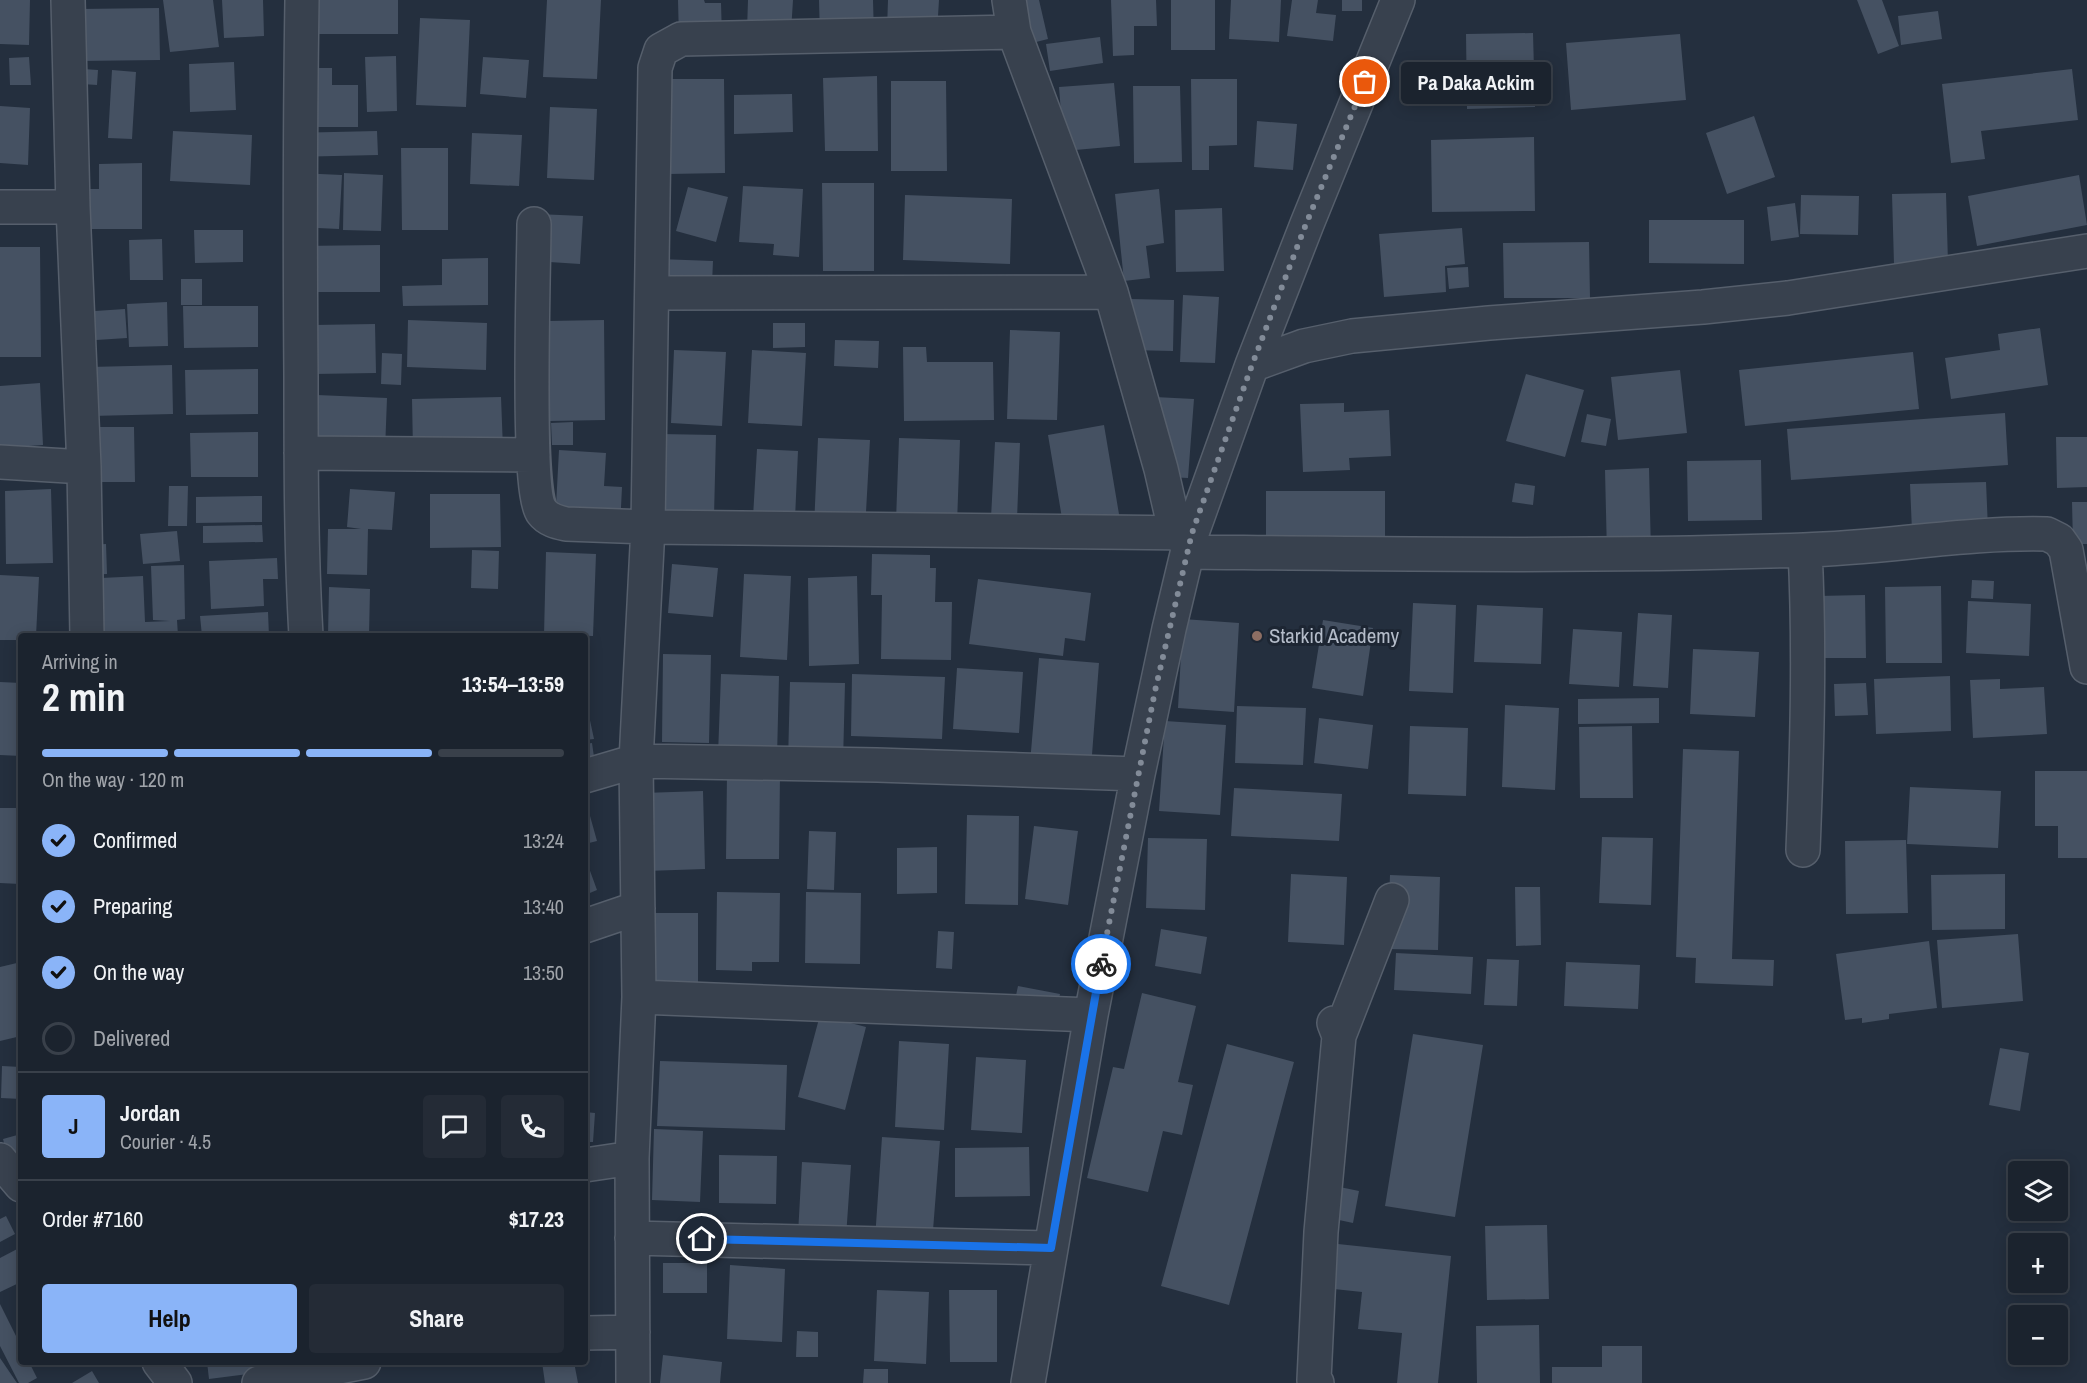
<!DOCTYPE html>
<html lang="en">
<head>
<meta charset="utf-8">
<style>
	:root { --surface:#1b232e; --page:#242b36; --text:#f1f3f6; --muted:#a0a4aa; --line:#39404a; --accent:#8ab4f8 }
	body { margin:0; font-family:"Archivo Narrow",sans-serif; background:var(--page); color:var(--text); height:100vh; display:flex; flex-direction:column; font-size:22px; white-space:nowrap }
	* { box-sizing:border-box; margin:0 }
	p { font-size:20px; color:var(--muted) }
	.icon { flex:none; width:33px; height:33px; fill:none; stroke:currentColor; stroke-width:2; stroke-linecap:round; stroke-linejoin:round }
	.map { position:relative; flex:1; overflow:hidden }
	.details { position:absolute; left:18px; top:633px; width:570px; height:732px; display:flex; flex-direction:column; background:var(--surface); border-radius:6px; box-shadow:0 3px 15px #0003,0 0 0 2px var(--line) }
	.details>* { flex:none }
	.controls { position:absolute; left:2008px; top:1161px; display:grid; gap:12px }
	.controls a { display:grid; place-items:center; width:60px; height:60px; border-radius:6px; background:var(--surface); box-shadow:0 3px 15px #0003,0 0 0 2px var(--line); font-size:30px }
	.pin { position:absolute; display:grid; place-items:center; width:51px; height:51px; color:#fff; margin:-26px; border:3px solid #fff; border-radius:50%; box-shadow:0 2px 6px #0007 }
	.courier { position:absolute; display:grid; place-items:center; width:60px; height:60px; margin:-30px; border:4px solid #1a73e8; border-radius:50%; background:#fff; color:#222; box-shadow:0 2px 8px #0007 }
	.bubble { position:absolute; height:42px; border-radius:6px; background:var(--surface); box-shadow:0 3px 15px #0003,0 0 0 2px var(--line); font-size:20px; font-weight:700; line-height:42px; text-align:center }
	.summary em { font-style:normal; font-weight:700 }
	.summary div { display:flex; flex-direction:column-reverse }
	.summary { display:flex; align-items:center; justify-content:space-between; height:102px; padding:0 24px }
	h1 { font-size:39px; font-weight:700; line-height:45px }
	.bar { display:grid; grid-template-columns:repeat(4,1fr); gap:9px 6px; align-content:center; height:72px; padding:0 24px }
	.bar i { height:8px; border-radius:4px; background:var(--line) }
	.bar .current { background:var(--accent) }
	.bar p { grid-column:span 4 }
	.line { display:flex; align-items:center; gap:15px; padding:0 24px; border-top:2px solid var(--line) }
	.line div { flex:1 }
	.round { display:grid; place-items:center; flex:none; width:63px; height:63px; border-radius:6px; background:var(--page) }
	ol { padding:0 24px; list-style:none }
	li { display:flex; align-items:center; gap:18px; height:66px }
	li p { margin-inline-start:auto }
	li .icon { padding:6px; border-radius:50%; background:var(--accent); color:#111; stroke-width:4 }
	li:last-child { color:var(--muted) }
	li i { width:33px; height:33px; border:3px solid var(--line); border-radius:50% }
	.cta { display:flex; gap:12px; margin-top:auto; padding:12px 24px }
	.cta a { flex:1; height:69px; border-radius:6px; background:var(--accent); color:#111; font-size:24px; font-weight:700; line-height:69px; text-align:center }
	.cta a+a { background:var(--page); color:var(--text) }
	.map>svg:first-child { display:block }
</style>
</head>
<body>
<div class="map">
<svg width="2087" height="1383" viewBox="0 0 2087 1383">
	<rect width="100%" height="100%" fill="#242f3e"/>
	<path fill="#455162" d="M0 0H30L29 45 0 44Z
		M163 0H213L219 47 170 52Z
		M222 0H263L264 36 224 38Z
		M309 0H398V34H309Z
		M547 0H601L597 79 543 77Z
		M678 0H704L705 3H721L722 37 679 39Z
		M748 0H793L791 32 747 30Z
		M819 0H873L874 36 820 38Z
		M888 0H939L937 32 887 29Z
		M1018 0H1039L1048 39 1028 44Z
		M1111 0H1156L1157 26H1134V55L1113 56Z
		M1171 0H1215V50H1171Z
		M1231 0H1281L1279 42 1229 39Z
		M1292 0H1318L1316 13 1336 15 1333 41 1287 36Z
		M1342 0H1362V11H1342Z
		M1857 0H1882L1899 46 1878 54Z
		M159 8 160 60 79 61V9Z
		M1938 11 1942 39 1901 45 1898 16Z
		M420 18 470 20 466 107 416 105Z
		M1533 33 1535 107 1467 109 1466 34Z
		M1680 34 1686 100 1571 110 1566 43Z
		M1100 37 1103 63 1050 71 1046 44Z
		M396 56 397 111 367 112 365 57Z
		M29 57 31 85H10L9 58Z
		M483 57 529 60 526 98 480 94Z
		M234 62 236 110 190 112 189 64Z
		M68 68 98 70 97 85 67 83Z
		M300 68H332V85H358V127H300Z
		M2072 69 2078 120 1981 131 1985 159 1951 163 1942 84Z
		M112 70 136 72 132 139 108 138Z
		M877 76 878 151H825L823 78Z
		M668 79H724L725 173 668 174Z
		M1191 79H1237V145L1209 146V170H1192Z
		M891 81H946L947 171H891Z
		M1114 83 1120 146 1064 151 1059 87Z
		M1133 86H1180L1182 162 1134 163Z
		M792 94 793 132 734 134V95Z
		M0 106 30 108 28 165 0 163Z
		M550 107 597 109 594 180 547 178Z
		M1754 116 1775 177 1727 194 1706 133Z
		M1257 121 1297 124 1293 170 1254 167Z
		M173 131 252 135 250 185 170 181Z
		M377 131 378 155 291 157 290 133Z
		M472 133 522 135 519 186 470 184Z
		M1534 137 1535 211 1432 212 1431 140Z
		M401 148H448V230H402Z
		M142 163V229H83V189H99V164Z
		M298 173 342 175 339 229 296 227Z
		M344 173 383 175 381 231 343 230Z
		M2079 175 2087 225 1977 246 1968 196Z
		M822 183H874V271H823Z
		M743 186 803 189 799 257 773 255 774 244 739 242Z
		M688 187 728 197 716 242 676 231Z
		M1159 189 1164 243 1146 246 1150 278 1124 281 1115 194Z
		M1946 193 1948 263 1894 264 1892 194Z
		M905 195 1012 199 1010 264 903 260Z
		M1801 195 1859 196 1858 235 1800 234Z
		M1795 203 1799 237 1771 241 1767 207Z
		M1222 208 1224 271 1176 272 1175 210Z
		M537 214 583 216 580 264 534 261Z
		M1649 220H1744V264L1649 263Z
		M1462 228 1465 264 1445 266 1446 292 1384 297 1379 234Z
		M194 230H243V262L195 263Z
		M162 239 163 280H130L129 240Z
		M1589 242 1590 298H1504L1503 243Z
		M380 245V292H301L300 246Z
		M0 247H40L41 357H0Z
		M488 258V305L403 306 402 286 442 285V259Z
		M659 259 713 261 712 284 658 281Z
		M1468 267 1469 287 1449 289 1447 268Z
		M181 279H202V305H181Z
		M1183 295 1219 297 1215 363 1180 362Z
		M1130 299 1174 300 1173 351 1129 350Z
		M167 302 168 346 129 347 127 304Z
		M183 306H258V347L184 348Z
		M125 309 127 338 81 341 80 312Z
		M408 320 487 323 486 370 407 367Z
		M604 320 605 420 549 421 548 321Z
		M773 323H805V347L773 348Z
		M375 324 376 373 314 374 313 325Z
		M2040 328 2048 385 1951 399 1945 358 2000 350 1998 334Z
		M1010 330 1060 332 1057 420 1007 419Z
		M835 340 879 341 878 368 834 366Z
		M903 347H926L927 362H993L994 420 904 421Z
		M674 350 726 352 722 426 671 423Z
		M752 350 806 353 802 426 748 423Z
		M1913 352 1919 409 1745 426 1739 370Z
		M382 353 402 354 401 385 381 384Z
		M172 365 173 414 91 416 89 367Z
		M258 369V414L186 415 185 370Z
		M1680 370 1687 433 1618 440 1611 377Z
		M1526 374 1584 390 1565 457 1506 441Z
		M40 383 43 445 0 448V386Z
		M317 395 387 398 385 451 315 448Z
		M501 397 503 449 413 451 412 399Z
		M1155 397 1194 399 1188 478 1150 476Z
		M1344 403V412L1389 410 1391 456 1349 458 1350 470 1303 472 1300 404Z
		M2005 413 2008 465 1791 480 1787 429Z
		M1587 414 1611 419 1606 446 1581 442Z
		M573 422V445H552L551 423Z
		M1104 425 1122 532 1066 542 1048 435Z
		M98 427H134L135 482H97Z
		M258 432V477H191L190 433Z
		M660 434 716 435 714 517 658 516Z
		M2056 437H2087V487L2057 488Z
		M818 438 870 440 865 530 814 527Z
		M899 438 960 440 957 524 896 521Z
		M995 442 1020 443 1017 519 991 518Z
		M757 449 798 451 795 519 753 517Z
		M559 450 606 453 604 486 622 487 620 528 555 525Z
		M1761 460 1762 520 1688 521 1687 461Z
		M1649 468 1651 553 1607 554 1605 470Z
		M1986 482 1988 529 1912 531 1910 484Z
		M1515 483 1535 486 1533 505 1512 502Z
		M169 486H188L187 526H168Z
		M51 489 53 563 6 564 5 491Z
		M350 489 395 492 392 530 368 529 367 575 327 574 328 529H361L347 527Z
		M1266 491H1385V542L1266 544Z
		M430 494H500L501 547 430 548Z
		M262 496V522L196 523V497Z
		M2072 502H2087V544H2073Z
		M262 525 263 542 203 543V526Z
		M177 531 180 561 143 564 140 534Z
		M106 544 107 574 81 575V545Z
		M472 550 499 551 498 589 471 588Z
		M546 552 596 554 593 636 544 635Z
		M872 554 930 555V568H936L935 602H952L951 660 881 659 882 595H871Z
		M277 558 278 579H263L264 606 211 609 209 561Z
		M672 564 718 568 713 617 668 613Z
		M184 565 185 619 177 620 178 636H104L101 578 143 576 145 622 170 621 153 620 151 566Z
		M744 574 791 576 787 660 740 657Z
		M0 575 39 577 36 636H21V640H0Z
		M857 576 859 664 809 666 808 578Z
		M978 579 1091 593 1085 641 1065 638 1063 656 969 644Z
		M1972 580 1994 581 1993 599 1971 598Z
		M1941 586 1942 663H1886L1885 587Z
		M329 587 370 589 369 636H328Z
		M1865 595 1866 658H1819L1817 596Z
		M1968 601 2031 604 2029 656 1966 653Z
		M1413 603 1456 605 1453 693 1409 691Z
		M1477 605 1543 608 1541 664 1474 662Z
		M268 612 269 636H202L200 616Z
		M1638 613 1672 615 1668 688 1633 686Z
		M1183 619 1239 623 1234 712 1178 708Z
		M1323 620 1373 628 1363 696 1312 688Z
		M1573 629 1622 632 1619 687 1569 684Z
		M1693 649 1759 652 1755 717 1690 714Z
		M663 654 711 655 709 743 662 742Z
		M1039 658 1099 663 1091 768 1030 763Z
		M957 668 1023 672 1019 733 953 729Z
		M721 674 779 676 777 757 718 755Z
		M852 674 945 677 942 739 851 736Z
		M1950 676 1951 731 1876 734 1874 679Z
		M2000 679V689L2044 687 2047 734 1973 738 1970 680Z
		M0 682 21 683V756L0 755Z
		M790 682 845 683 843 763 788 762Z
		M1866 683 1868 715 1835 716 1834 684Z
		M585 697 594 739 585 740Z
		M1659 698V723L1578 724V699Z
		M1505 705 1559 708 1555 790 1502 787Z
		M1237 706 1306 708 1303 765 1235 763Z
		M1319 718 1373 725 1368 769 1314 763Z
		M1165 721 1226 725 1220 815 1159 811Z
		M1410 726 1468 728 1466 796 1408 794Z
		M1632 726 1633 798H1580L1579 727Z
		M592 743 596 771 585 773V744Z
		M1683 749 1739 751 1732 959 1774 960 1773 986 1695 983 1696 958 1676 957Z
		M2035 771H2087V858H2058V826H2035Z
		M727 773 780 774 779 859H726Z
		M1910 787 2001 791 1998 848 1907 844Z
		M1234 788 1342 794 1339 841 1231 836Z
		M703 791 705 869 646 871 643 793Z
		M585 798 597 841 585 844Z
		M0 808H21L20 884 0 883Z
		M967 815 1019 816 1018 905 965 904Z
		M1034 826 1078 831 1068 905 1025 899Z
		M809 831 836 832 834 890 807 889Z
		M1602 837 1653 838 1651 905 1599 903Z
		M1148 838 1207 839 1205 910 1146 908Z
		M1906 840 1908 913 1846 914 1845 841Z
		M937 847V893L897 894V848Z
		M585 857 597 890 585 895Z
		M1291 874 1347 877 1344 945 1288 942Z
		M2005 874V929L1932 930 1931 875Z
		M1390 875 1440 877 1438 950 1387 949Z
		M1515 887H1540L1541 945 1516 946Z
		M717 892 780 893 779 962H752V971L716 970Z
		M806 892 861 893 860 964 805 963Z
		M652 913H698V984L652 985Z
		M1161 929 1207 937 1201 974 1155 966Z
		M938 931 954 932 952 969 936 968Z
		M2018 934 2023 1001 1942 1008 1937 940Z
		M1929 941 1937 1008 1889 1014V1019L1862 1023V1018L1845 1020 1836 954Z
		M1396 953 1473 957 1471 994 1394 990Z
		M1487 959 1519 960 1517 1006 1484 1005Z
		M21 962V1036L0 1041V967Z
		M1566 962 1640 965 1638 1009 1564 1006Z
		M1018 986 1060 994 1054 1022 1012 1014Z
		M1142 993 1196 1006 1178 1082 1193 1085 1182 1135 1163 1131 1148 1192 1087 1178 1113 1067 1124 1069Z
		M820 1015 866 1027 845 1110 798 1097Z
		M1413 1034 1483 1045 1455 1217 1385 1206Z
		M899 1041 949 1044 944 1130 895 1127Z
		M1227 1044 1294 1062 1229 1305 1161 1286Z
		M2000 1048 2029 1053 2020 1111 1989 1105Z
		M976 1057 1026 1060 1022 1133 971 1130Z
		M660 1061 787 1065 785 1130 657 1126Z
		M2 1066 21 1067V1099L1 1098Z
		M585 1112 595 1113 593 1142H585Z
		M654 1129 703 1131 700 1202 652 1200Z
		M21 1134V1207H20L3 1139Z
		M882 1137 940 1141 932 1243 875 1239Z
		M1029 1147 1030 1196 955 1197V1148Z
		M719 1155 777 1156 776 1204 719 1203Z
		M802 1162 851 1165 846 1237 798 1234Z
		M1330 1185 1359 1191 1353 1223 1325 1217Z
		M6 1216 15 1234 0 1242V1219Z
		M1547 1225 1549 1299 1487 1300 1485 1226Z
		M1338 1244 1451 1256 1438 1383H1397L1402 1333 1358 1329 1362 1292 1334 1289Z
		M21 1247V1282L0 1292V1258Z
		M663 1263H707V1293H663Z
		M730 1265 785 1269 782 1342 727 1339Z
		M877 1290 929 1292 926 1364 874 1361Z
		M949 1290H997V1362H950Z
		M0 1304 21 1346V1362H29L37 1378 28 1383H19L0 1346Z
		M1539 1325 1540 1383H1477L1476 1326Z
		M797 1331 818 1332V1357H796Z
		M1602 1346H1642V1383H1552V1367H1602Z
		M663 1355 722 1362 720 1383H660Z
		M0 1358 17 1383H0Z
		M207 1362H285L286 1369 209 1379Z
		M542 1362H574L578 1383H545Z
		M864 1369H888V1383H863Z
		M92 1371 99 1383H72Z"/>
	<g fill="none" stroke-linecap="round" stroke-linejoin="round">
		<defs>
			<path id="minor" d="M68 0 73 207 84 467 87 636
				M302 0C300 126 300 251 301 377 301 463 301 550 306 636
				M1009 0 1014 32 1111 292 1161 469 1176 534
				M0 207H73
				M534 224C534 264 526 493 542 512 548 520 557 522 566 524L648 527 1192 533
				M652 293 1111 292
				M1252 365 1304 346 1352 336 1489 323 1703 307 1788 298 2087 251
				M301 453 533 455
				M0 462 84 467
				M1188 552C1393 554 1598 557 1804 550 1885 548 1966 532 2047 534L2059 540 2066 550 2087 667
				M585 776 636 761 877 765 1138 774
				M1803 850C1807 750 1810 650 1805 550
				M585 926 638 908
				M639 997 1091 1015
				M1339 1036 1392 900
				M0 1160 21 1185
				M585 1165 632 1158
				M632 1238 1051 1248
				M585 1333 633 1332
				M159 1362 175 1383
				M259 1383 364 1362
				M633 1383 632 1158 639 997 636 761 648 527 655 68 661 50 681 39 1014 32
				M1028 1383 1091 1015 1138 774 1169 629 1192 533 1252 365 1307 224 1398 0
				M1317 1383 1314 1380 1321 1232 1339 1036 1334 1023"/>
		</defs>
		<use href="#minor" stroke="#565f6c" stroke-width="36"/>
		<use href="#minor" stroke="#38414e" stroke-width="33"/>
	</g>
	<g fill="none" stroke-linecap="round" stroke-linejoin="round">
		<path stroke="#828b98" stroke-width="6" stroke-dasharray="0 10.8" d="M1101 964 1155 691 1192 533 1252 365 1306 224 1365 82"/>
		<path stroke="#1a73e8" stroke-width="8" d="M702 1239 1051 1248 1101 964"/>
	</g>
	<circle fill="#8d6e63" stroke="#1d2633" stroke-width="2" cx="1257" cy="636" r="6"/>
	<g text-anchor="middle" stroke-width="6" stroke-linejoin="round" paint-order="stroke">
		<g font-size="21" fill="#b4bcc9" stroke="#1d2633" text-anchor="start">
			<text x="1269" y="643">Starkid Academy</text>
		</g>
	</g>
</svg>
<div class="controls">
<a><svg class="icon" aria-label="layers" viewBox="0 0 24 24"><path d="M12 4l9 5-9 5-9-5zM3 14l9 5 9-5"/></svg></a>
<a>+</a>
<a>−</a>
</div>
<div class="pin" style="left:1365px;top:82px;background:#ea580c"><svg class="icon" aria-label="bag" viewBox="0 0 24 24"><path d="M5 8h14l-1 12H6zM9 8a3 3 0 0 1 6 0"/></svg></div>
<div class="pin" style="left:702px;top:1239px;background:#1f2937"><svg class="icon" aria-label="home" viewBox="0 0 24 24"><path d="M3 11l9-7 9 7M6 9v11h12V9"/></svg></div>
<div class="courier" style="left:1101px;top:964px"><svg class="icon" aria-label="bike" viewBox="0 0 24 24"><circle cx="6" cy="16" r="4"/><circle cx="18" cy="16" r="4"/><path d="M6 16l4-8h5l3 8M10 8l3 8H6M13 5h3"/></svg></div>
<div class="bubble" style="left:1401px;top:62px;width:150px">Pa Daka Ackim</div>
<section class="details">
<div class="summary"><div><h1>2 min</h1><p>Arriving in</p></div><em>13:54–13:59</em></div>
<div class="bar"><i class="current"></i><i class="current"></i><i class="current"></i><i></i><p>On the way · 120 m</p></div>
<ol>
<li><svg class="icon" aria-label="check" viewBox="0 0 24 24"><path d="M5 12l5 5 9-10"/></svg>Confirmed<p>13:24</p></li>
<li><svg class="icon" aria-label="check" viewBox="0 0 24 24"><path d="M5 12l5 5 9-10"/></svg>Preparing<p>13:40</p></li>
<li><svg class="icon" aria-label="check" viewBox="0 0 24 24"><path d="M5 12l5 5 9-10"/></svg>On the way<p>13:50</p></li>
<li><i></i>Delivered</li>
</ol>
<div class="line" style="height:108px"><b class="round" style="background:var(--accent);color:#111">J</b><div><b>Jordan</b><p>Courier · 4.5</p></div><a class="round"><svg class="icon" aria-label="chat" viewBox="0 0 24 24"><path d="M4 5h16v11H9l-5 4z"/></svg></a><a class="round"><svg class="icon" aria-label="phone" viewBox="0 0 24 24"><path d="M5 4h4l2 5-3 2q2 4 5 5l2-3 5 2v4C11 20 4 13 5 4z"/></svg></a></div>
<div class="line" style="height:78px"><div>Order #7160</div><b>$17.23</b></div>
<div class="cta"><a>Help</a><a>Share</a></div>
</section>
</div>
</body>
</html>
